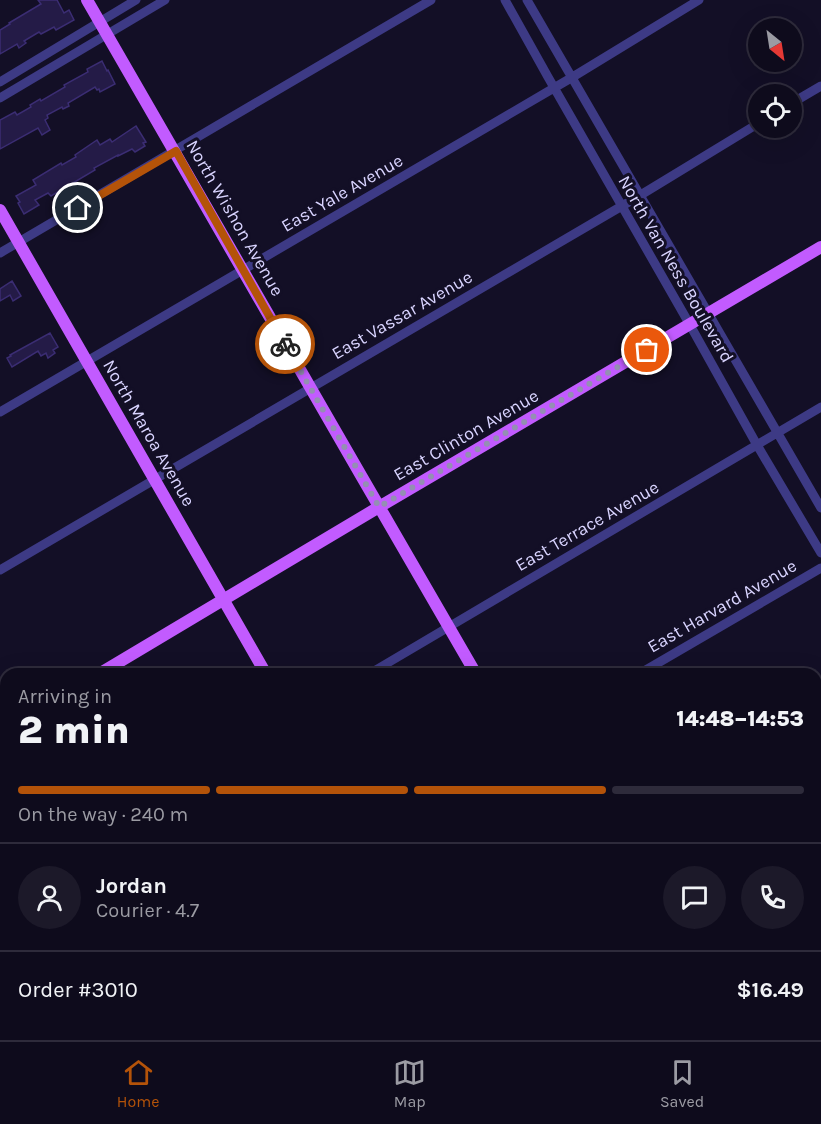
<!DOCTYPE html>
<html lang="en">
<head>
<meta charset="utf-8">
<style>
	:root { --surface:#0e0b1c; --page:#1c1929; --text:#f1f3f6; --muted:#9b9ba3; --line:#2e2b3b; --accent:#b45309 }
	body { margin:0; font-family:Karla,sans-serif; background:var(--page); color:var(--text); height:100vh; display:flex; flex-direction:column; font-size:22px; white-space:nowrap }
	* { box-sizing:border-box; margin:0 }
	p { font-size:20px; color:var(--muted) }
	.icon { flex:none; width:33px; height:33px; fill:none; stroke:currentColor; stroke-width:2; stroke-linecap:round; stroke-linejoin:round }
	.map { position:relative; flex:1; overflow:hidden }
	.drawer { position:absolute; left:0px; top:668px; width:822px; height:374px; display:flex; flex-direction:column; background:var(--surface); border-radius:18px 18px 0 0; box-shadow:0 6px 24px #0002,0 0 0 2px var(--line) }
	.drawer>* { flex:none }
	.needle { width:39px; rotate:150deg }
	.buttons { position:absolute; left:748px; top:18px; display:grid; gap:12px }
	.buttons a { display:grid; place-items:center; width:54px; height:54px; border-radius:50%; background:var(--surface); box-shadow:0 6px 24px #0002,0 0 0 2px var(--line); font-size:30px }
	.pin { position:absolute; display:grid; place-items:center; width:51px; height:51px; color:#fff; margin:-26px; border:3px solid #fff; border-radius:50%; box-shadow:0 2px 6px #0007 }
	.courier { position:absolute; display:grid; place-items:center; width:60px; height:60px; margin:-30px; border:4px solid #b45309; border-radius:50%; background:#fff; color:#222; box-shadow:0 2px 8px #0007 }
	.summary em { font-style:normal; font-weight:800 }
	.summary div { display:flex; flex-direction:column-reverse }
	.summary { display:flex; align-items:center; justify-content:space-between; height:102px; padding:0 18px }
	h1 { font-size:39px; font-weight:800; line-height:45px }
	.bar { display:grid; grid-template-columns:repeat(4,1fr); gap:9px 6px; align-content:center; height:72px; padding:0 18px }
	.bar i { height:8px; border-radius:4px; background:var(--line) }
	.bar .active { background:var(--accent) }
	.bar p { grid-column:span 4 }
	.line { display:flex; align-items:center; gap:15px; padding:0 18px; border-top:2px solid var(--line) }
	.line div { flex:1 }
	.round { display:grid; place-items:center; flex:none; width:63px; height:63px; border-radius:32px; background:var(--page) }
	.menu { display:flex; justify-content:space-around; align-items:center; height:84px; border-top:2px solid var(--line); background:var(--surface); font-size:16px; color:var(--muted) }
	.menu a { display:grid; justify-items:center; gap:3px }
	.menu .active { color:var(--accent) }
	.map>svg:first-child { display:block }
</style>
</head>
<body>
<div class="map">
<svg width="821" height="1040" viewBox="0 0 821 1040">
	<rect width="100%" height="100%" fill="#130f26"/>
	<path fill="#241b47" stroke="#3b2d73" stroke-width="1.5" d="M38 0H57L64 13 69 10 74 20 56 30 54 27 41 34 39 32 24 41 26 43 19 48 17 44 0 54V30L10 24 9 23 41 4Z
		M102 61 107 71 108 70 115 84 100 92 99 89 97 90 95 87 68 103 69 106 63 109 62 107 47 115 48 118 45 120 50 130 42 135 38 128 0 149V120L15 112 17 115 31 107 30 105 40 99 41 101 65 87 64 85 88 72 87 69Z
		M136 126 146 142 143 143 145 146 135 152 132 149 118 156V155L94 168 95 170 51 196 48 193 35 200 39 205 24 214 18 203 20 202 16 196 36 185 33 180 61 163 62 165 76 157 75 155 97 140 100 145 110 139 112 142Z
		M12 281 21 296 13 301 10 295 0 301V289Z
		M50 333 58 347 53 350 55 353 48 358 46 353 41 356 38 351 12 367 7 358 11 356 10 355Z"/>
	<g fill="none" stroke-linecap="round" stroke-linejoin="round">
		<path stroke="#3d3a85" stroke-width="9" d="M505 0 548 77 690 325 757 445 821 553
			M527 0 821 508
			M0 82 136 0
			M0 98 165 0
			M792 103 821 86
			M0 253 431 0
			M0 412 571 78 699 0
			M0 570 639 196 759 123
			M369 674 821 407
			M639 674 821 568
			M816 731 821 729
			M0 891 6 888
			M816 891 821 888
			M0 972 6 968
			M23 1040 32 1035
			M155 1040 164 1035
			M290 1040 298 1035
			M427 1040 429 1039
			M564 1040 572 1035"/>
		<path stroke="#c25bff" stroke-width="12" d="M87 0C218 223 345 450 476 674
			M0 210 266 674
			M99 674 379 507 821 247
			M0 724 6 720
			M0 739 6 736
			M478 1035 481 1040
			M686 1035 689 1040"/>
		<path stroke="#00e5ff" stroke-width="3" stroke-dasharray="9 8" stroke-linecap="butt" d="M0 798 6 801
			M445 1035 454 1040"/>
	</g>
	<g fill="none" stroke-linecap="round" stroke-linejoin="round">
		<path stroke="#948fb3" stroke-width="6" stroke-dasharray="0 10.8" d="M285 344 379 507 647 350"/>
		<path stroke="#b45309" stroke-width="8" d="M78 208 176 151 285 344"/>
	</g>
	<g text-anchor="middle" stroke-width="6" stroke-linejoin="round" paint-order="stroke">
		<g font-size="18" fill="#d9d4ff" stroke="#130f26">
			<text transform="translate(342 193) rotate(-30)" y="6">East Yale Avenue</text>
			<text transform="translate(235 218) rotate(60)" y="6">North Wishon Avenue</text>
			<text transform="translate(676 269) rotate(60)" y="6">North Van Ness Boulevard</text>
			<text transform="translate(402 315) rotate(-30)" y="6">East Vassar Avenue</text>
			<text transform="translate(149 433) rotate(60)" y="6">North Maroa Avenue</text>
			<text transform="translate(466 435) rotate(-30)" y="6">East Clinton Avenue</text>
			<text transform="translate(587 526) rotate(-30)" y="6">East Terrace Avenue</text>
			<text transform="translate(722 606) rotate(-30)" y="6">East Harvard Avenue</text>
		</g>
	</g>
</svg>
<div class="buttons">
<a><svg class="needle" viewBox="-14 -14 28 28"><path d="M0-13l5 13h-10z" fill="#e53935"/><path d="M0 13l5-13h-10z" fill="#9b9ba3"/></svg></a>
<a><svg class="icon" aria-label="locate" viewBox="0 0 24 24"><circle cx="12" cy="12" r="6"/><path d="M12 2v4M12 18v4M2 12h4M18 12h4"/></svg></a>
</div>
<div class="pin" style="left:647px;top:350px;background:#ea580c"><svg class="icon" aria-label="bag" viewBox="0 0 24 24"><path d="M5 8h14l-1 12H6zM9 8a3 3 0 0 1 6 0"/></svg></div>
<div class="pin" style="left:78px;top:208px;background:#1f2937"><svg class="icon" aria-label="home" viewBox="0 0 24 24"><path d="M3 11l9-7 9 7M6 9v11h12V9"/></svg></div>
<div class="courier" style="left:285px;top:344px"><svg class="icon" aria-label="bike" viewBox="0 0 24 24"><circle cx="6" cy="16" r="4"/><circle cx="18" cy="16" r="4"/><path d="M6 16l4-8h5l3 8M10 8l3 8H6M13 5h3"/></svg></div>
<section class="drawer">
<div class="summary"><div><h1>2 min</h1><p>Arriving in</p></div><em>14:48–14:53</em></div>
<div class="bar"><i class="active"></i><i class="active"></i><i class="active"></i><i></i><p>On the way · 240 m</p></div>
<div class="line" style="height:108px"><a class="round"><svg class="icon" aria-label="person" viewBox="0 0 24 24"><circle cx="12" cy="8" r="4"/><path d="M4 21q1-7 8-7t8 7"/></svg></a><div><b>Jordan</b><p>Courier · 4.7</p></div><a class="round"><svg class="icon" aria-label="chat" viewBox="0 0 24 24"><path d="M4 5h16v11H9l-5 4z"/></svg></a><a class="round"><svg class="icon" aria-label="phone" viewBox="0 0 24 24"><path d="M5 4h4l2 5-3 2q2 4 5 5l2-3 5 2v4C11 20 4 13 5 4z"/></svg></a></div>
<div class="line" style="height:78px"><div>Order #3010</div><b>$16.49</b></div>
</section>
</div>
<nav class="menu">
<a class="active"><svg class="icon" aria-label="home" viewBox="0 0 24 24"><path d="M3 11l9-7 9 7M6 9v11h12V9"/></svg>Home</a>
<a><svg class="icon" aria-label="map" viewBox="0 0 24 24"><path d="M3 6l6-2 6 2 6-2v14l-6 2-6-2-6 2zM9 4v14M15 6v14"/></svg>Map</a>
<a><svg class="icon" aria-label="saved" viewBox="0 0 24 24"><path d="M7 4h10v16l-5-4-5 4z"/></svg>Saved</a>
</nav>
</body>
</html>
